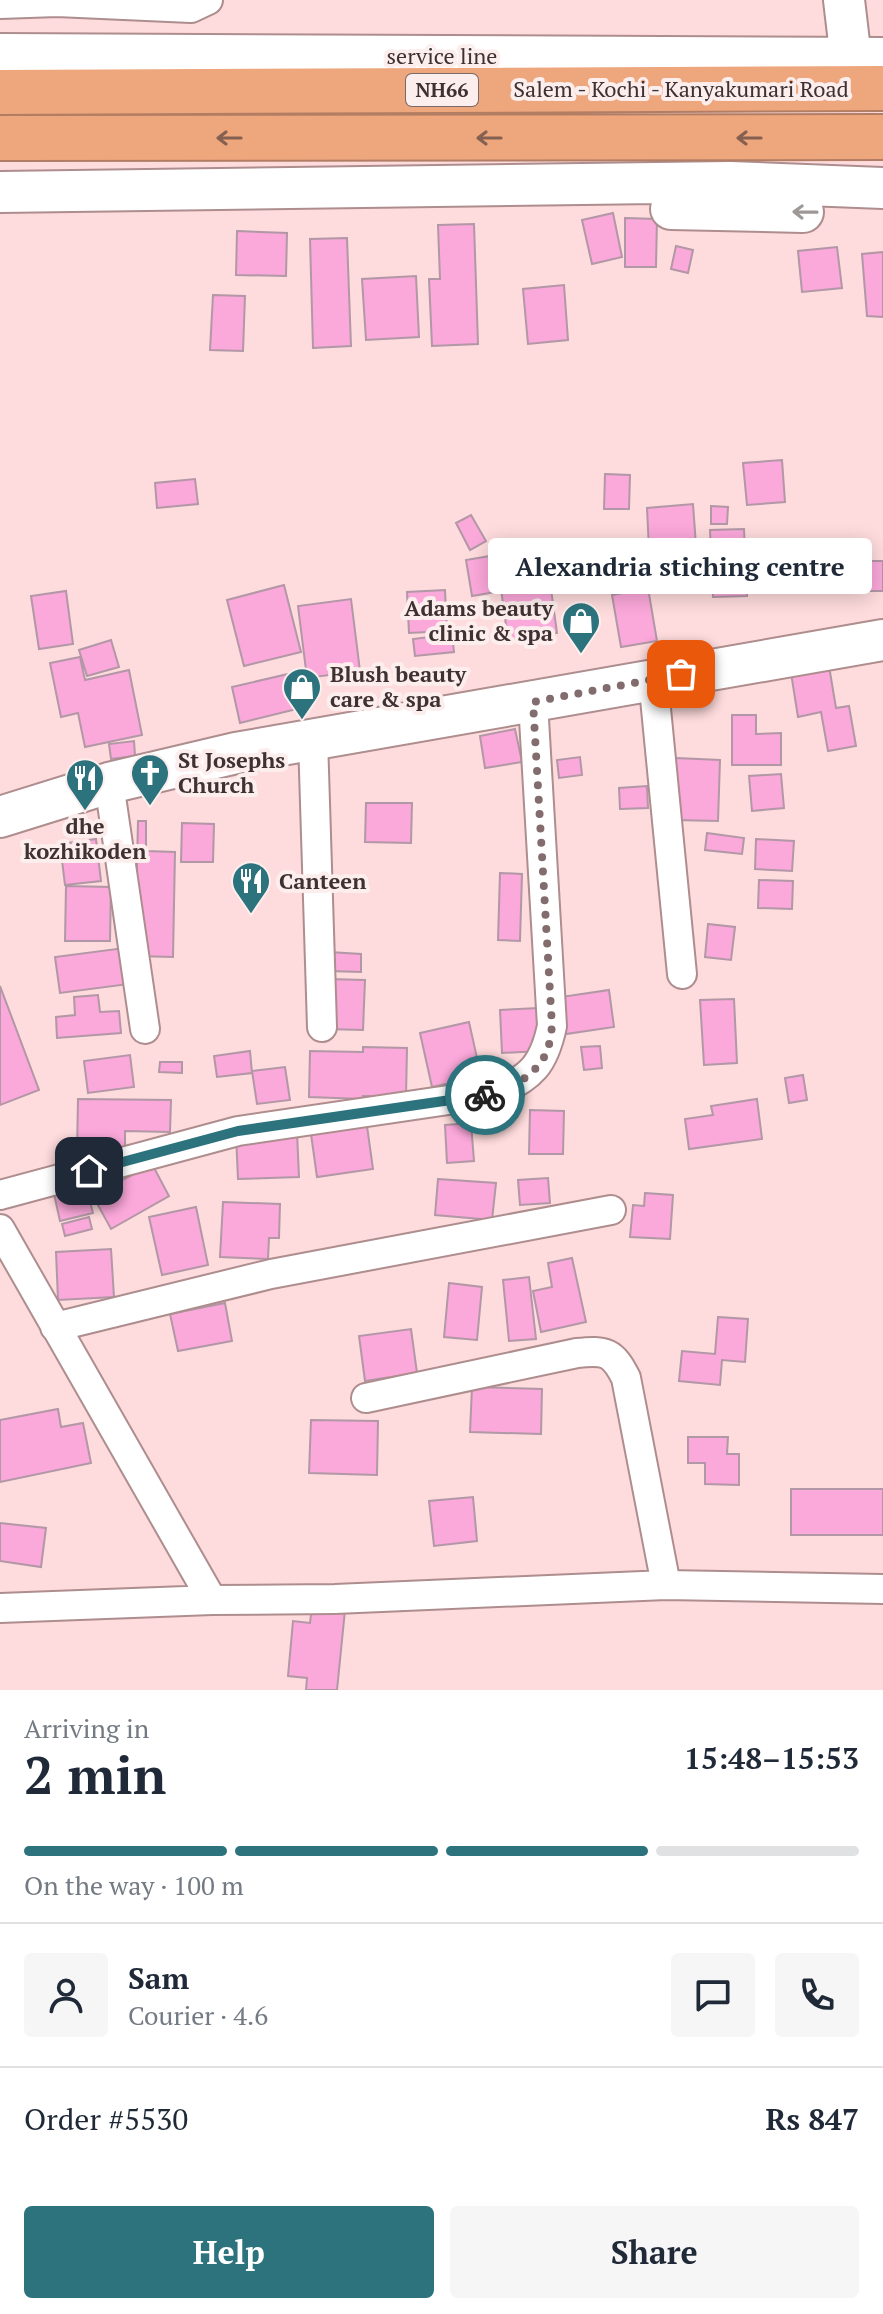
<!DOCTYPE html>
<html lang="en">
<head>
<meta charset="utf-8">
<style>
	:root { --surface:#fff; --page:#f6f6f7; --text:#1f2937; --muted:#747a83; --line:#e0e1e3; --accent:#2c737e }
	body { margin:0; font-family:"PT Serif",serif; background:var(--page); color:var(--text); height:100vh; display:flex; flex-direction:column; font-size:30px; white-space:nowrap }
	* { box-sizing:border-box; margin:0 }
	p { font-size:26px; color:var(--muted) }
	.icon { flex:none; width:44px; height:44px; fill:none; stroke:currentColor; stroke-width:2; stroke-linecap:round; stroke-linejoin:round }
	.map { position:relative; height:1690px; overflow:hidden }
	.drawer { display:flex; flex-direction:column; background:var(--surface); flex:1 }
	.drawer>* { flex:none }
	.pin { position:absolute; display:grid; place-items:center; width:68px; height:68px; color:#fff; margin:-34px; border-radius:16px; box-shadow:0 4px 12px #0006 }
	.courier { position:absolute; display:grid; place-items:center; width:80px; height:80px; margin:-40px; border:6px solid #2c737e; border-radius:50%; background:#fff; color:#222; box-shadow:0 2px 10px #0007 }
	.bubble { position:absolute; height:56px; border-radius:8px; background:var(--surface); box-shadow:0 4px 20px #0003; font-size:26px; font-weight:700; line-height:56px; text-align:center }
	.overview em { font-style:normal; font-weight:700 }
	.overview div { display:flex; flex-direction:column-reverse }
	.overview { display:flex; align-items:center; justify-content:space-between; height:136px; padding:0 24px }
	h1 { font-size:52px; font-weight:700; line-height:60px }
	.bar { display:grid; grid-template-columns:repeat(4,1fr); gap:12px 8px; align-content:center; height:96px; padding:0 24px }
	.bar i { height:10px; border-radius:6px; background:var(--line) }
	.bar .current { background:var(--accent) }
	.bar p { grid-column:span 4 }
	.line { display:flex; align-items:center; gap:20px; padding:0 24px; border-top:2px solid var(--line) }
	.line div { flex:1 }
	.round { display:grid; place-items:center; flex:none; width:84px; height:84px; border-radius:8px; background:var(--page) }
	.button { display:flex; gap:16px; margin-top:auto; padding:16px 24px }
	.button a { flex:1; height:92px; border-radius:8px; background:var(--accent); color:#fff; font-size:32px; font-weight:700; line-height:92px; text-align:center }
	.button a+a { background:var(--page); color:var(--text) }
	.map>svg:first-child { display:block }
</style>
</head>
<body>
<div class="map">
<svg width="883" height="1690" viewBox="0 0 883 1690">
	<rect width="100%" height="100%" fill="#fedbdc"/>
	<path fill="#fba8da" stroke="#b297a6" stroke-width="2" d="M613 213 622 257 592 264 582 220Z
		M625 218 657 219 656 267H625Z
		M474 224 478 344 432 346 429 279H440L438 225Z
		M237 231 287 233 286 276 236 275Z
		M347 238 351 346 313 348 310 239Z
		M676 246 693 250 688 273 671 269Z
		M837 247 842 288 802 292 798 251Z
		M883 252V317L867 316 862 254Z
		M416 276 419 337 366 340 362 279Z
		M564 285 568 340 528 344 523 289Z
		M213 295 245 296 243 351 210 350Z
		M782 460 785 502 747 505 743 463Z
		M605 474 630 475 629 509H604Z
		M195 479 198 504 157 508 155 483Z
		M693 504 697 559 672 561 671 548 649 550 647 508Z
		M711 506 728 507 727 524H711Z
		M471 515 486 541 470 550 456 523Z
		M744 529 747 596 713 597 710 530Z
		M490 556 496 592 472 596 466 560Z
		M547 560 557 633 508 640 498 567Z
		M844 561H883V591H844Z
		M284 585 301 652 244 666 227 600Z
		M648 588 657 641 621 647 612 595Z
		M445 590 447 631 409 633 407 592Z
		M66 591 73 644 39 649 31 596Z
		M351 599 360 671 307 678 298 606Z
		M452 634 454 652 415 656 413 639Z
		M111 640 119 667 87 676 79 650Z
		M80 657 85 680 129 670 142 735 85 747 78 713 61 717 50 663Z
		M829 666 836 708 849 706 856 746 828 751 821 712 798 717 791 673Z
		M301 671 309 706 240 723 232 687Z
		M732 715H756V734L781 733V765H732Z
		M515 729 522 762 485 768 480 736Z
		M134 741 135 756 111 759 109 744Z
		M580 757 582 775 559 778 557 760Z
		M676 758 720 760 718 821 674 820Z
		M781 774 784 808 752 811 749 776Z
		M647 786 648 808 620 809 619 788Z
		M366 803H412L411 843 365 842Z
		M138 821H146V851L175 852 173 957 135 956Z
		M182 823 214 824 213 862H181Z
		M707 833 744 838 742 854 705 850Z
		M96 839 101 881 65 885 60 844Z
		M756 839 794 841 792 871 755 869Z
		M500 873 522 874 520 941 498 940Z
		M759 880 793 881 792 909 758 908Z
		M66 886 111 887 110 941H65Z
		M708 924 735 927 731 960 705 957Z
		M124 948 129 984 60 993 55 957Z
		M329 952 361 954V972L328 971Z
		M328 979 365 980 363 1030 326 1029Z
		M0 986 39 1090 0 1105Z
		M609 990 614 1027 566 1034 561 997Z
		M98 995 100 1012 119 1011 121 1033 57 1038 56 1017 75 1015 74 997Z
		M734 999 737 1063 704 1065 700 1000Z
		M538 1008 540 1051 502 1053 500 1010Z
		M469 1022 481 1076 432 1087 420 1033Z
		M600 1046 602 1068 584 1070 581 1047Z
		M363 1047 407 1048 406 1097 363 1096V1099L309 1097 310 1051 363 1052Z
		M250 1051 252 1073 217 1077 214 1056Z
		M130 1055 134 1087 88 1093 84 1061Z
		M160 1062H182V1073L159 1072Z
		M285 1067 290 1100 257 1104 252 1071Z
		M803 1075 807 1100 789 1103 785 1078Z
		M78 1099 171 1100 170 1132 125 1131V1152H77Z
		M757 1099 762 1139 689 1149 685 1119 713 1115 711 1106Z
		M530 1110 564 1111 563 1154H529Z
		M366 1119 373 1169 317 1177 310 1127Z
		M471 1123 474 1161 447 1163 445 1125Z
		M297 1132 299 1177 238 1179 236 1135Z
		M152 1164 169 1196 111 1229 93 1196Z
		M548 1178 550 1203 520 1205 518 1180Z
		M438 1179 496 1183 492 1220 435 1215Z
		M86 1186 93 1213 60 1221 54 1194Z
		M645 1193 673 1195 670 1239 630 1237 633 1205 644 1206Z
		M223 1202 280 1204 279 1238H269L268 1259 220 1257Z
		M196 1207 208 1265 162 1275 149 1217Z
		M89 1217 92 1229 65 1236 62 1224Z
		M111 1249 114 1297 58 1300 56 1252Z
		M572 1258 586 1322 541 1332 533 1291 552 1287 548 1263Z
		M529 1277 536 1339 509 1341 503 1280Z
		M449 1283 482 1287 477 1340 444 1337Z
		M225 1303 232 1341 178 1351 170 1314Z
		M718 1317 748 1319 745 1362 722 1360 720 1385 679 1381 682 1351 715 1354Z
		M411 1329 417 1373 365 1381 359 1336Z
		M472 1387 542 1389 541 1434 470 1432Z
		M58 1409 61 1427 83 1423 91 1463 0 1482V1420Z
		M311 1420 378 1421 377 1475 309 1473Z
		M688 1437H728L727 1454H739V1485L705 1484V1463H688Z
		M791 1489H883V1535H791Z
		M473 1497 477 1541 434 1546 429 1501Z
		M0 1523 46 1528 41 1567 0 1561Z
		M312 1606 345 1610 337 1690H306L307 1678 288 1676 293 1621 310 1623Z"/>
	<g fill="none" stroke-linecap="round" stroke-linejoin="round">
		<defs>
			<path id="street" d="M0 4 57 2 191 8 208 0
				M653 678 682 974
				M313 739 322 1027
				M109 783 145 1029
				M0 1195 238 1131 496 1093C532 1077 544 1064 552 1026L533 702
				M0 1229 212 1600 335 1599 666 1585 883 1589
				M55 1327 271 1274 611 1210
				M366 1398 577 1353C606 1350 613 1352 626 1378L666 1585
				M0 1608 212 1600"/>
			<path id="secondary" d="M844 0 851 59
				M0 54 883 58
				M0 192 730 182 883 188
				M671 209 803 212
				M0 817 109 783 236 753 883 640"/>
			<path id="highway" d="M0 92 883 88
				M0 138 883 137"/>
		</defs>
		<use href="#street" stroke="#ae8d8e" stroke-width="32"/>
		<use href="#secondary" stroke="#ae8d8e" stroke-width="44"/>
		<use href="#highway" stroke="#b17d63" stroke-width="48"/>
		<use href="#street" stroke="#fff" stroke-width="28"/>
		<use href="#secondary" stroke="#fff" stroke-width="40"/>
		<use href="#highway" stroke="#eea67d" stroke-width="44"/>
	</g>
	<defs><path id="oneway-shaft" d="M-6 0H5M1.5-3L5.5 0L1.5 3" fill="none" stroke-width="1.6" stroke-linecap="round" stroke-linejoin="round" transform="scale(2)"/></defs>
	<g stroke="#856050">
		<use href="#oneway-shaft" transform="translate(229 138) rotate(180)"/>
		<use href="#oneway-shaft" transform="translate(489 138) rotate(180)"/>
		<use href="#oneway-shaft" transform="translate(749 138) rotate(180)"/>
	</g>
	<use stroke="#9f9898" href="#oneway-shaft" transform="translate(805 212) rotate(-179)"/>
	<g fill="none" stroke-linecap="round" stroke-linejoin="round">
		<path stroke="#826c6e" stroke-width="8" stroke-dasharray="0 14.4" d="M485 1095C509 1091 538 1074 547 1051 550 1043 551 1034 552 1026L533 702 681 674"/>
		<path stroke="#2c737e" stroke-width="10" d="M89 1171 238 1131 485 1095"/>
	</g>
	<defs>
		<symbol id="shop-pin" viewBox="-11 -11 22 30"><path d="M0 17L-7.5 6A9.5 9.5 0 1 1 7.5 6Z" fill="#2c737e" stroke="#fdeeee"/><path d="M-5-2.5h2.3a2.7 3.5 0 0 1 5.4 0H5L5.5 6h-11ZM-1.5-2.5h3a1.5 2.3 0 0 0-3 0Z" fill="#fff"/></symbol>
		<symbol id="church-pin" viewBox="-11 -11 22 30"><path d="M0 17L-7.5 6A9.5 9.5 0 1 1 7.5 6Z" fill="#2c737e" stroke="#fdeeee"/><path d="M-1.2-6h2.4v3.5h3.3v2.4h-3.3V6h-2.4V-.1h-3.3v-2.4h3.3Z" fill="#fff"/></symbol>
		<symbol id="restaurant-pin" viewBox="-11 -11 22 30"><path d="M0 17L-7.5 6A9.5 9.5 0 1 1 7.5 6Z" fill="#2c737e" stroke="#fdeeee"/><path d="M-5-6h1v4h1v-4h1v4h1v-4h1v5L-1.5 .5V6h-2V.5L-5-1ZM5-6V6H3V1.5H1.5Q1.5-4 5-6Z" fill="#fff"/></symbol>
	</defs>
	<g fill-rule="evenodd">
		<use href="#shop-pin" x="559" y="599" width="44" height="60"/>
		<use href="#shop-pin" x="280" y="665" width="44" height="60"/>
		<use href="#church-pin" x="128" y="751" width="44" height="60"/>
		<use href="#restaurant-pin" x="63" y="756" width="44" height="60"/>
		<use href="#restaurant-pin" x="229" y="859" width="44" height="60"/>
	</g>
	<g text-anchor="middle" stroke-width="8" stroke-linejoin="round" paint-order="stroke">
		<rect fill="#fdeeee" stroke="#786a6a" stroke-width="2" x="406" y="74" width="72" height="32" rx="6"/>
		<g font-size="20" font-weight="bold" fill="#3f3132">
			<text x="442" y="97">NH66</text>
		</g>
		<g font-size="22" fill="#3f3132" stroke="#fdeeee">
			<text x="442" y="64">service line</text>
			<text x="681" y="97">Salem - Kochi - Kanyakumari Road</text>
		</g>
		<g font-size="22" font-weight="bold" fill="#3f3132" stroke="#fdeeee" text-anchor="start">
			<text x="553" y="616" text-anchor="end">Adams beauty<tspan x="553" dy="25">clinic &amp; spa</tspan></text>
			<text x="330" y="682">Blush beauty<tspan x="330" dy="25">care &amp; spa</tspan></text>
			<text x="178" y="768">St Josephs<tspan x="178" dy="25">Church</tspan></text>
			<text x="85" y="834" text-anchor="middle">dhe<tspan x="85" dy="25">kozhikoden</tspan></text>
			<text x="279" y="889">Canteen</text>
		</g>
	</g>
</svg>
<div class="pin" style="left:681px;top:674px;background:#ea580c"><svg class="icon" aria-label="bag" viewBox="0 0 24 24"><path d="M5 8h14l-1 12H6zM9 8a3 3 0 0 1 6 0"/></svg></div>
<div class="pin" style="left:89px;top:1171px;background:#1f2937"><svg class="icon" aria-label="home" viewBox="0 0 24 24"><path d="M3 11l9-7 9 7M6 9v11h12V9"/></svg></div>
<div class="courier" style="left:485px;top:1095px"><svg class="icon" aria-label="bike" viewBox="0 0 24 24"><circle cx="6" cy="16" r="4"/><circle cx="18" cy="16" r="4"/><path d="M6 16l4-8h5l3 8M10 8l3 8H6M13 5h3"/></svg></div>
<div class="bubble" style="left:488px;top:538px;width:384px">Alexandria stiching centre</div>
</div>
<section class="drawer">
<div class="overview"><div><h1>2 min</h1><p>Arriving in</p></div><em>15:48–15:53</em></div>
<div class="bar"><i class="current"></i><i class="current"></i><i class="current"></i><i></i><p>On the way · 100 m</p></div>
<div class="line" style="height:144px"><a class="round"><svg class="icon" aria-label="person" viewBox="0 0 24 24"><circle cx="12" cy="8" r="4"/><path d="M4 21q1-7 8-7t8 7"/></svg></a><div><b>Sam</b><p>Courier · 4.6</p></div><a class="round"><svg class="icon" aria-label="chat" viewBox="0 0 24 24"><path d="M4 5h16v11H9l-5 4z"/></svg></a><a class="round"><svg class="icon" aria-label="phone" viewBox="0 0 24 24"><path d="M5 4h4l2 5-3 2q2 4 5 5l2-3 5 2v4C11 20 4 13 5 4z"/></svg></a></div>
<div class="line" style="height:104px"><div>Order #5530</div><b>Rs 847</b></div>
<div class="button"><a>Help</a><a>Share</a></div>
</section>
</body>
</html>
